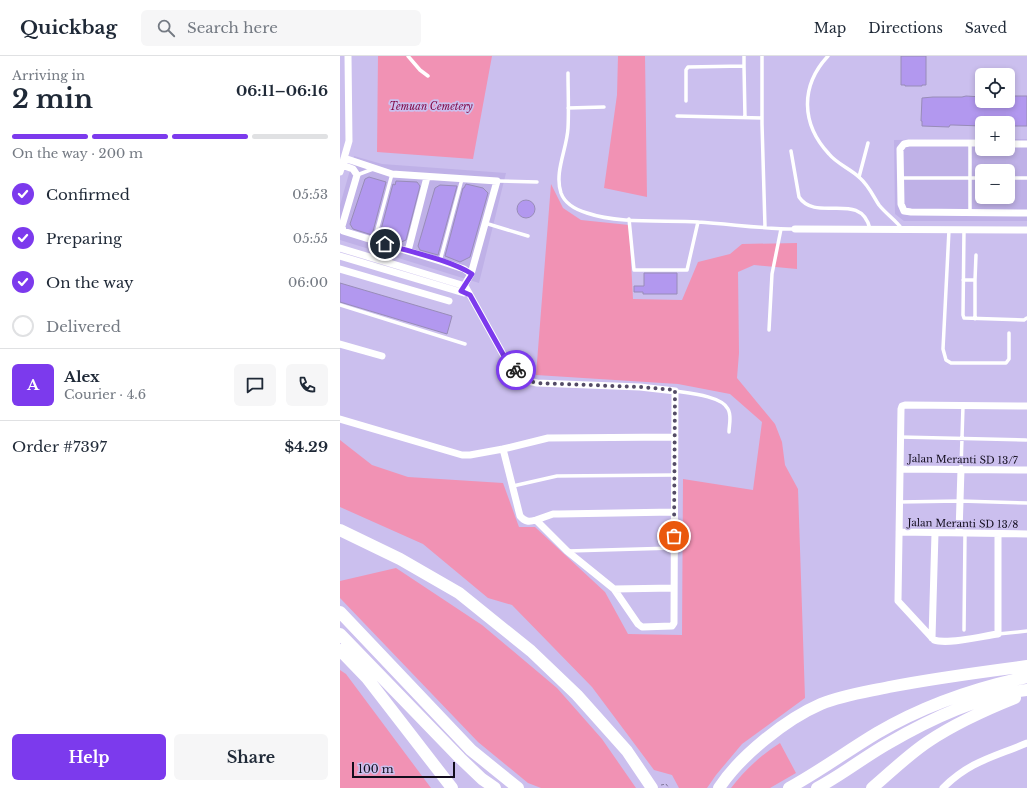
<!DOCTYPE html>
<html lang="en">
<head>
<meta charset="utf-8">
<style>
	:root { --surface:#fff; --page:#f6f6f7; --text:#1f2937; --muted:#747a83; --line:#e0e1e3; --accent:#7c3aed }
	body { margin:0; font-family:"Libre Baskerville",serif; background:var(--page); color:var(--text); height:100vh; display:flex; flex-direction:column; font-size:15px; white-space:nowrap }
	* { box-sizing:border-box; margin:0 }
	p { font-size:13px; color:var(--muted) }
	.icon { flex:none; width:22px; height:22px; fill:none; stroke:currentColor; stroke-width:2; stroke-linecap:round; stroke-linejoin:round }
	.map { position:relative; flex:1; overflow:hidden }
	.side { display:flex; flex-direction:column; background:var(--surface); width:340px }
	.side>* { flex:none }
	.buttons { position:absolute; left:635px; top:12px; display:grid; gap:8px }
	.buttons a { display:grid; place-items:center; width:40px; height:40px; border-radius:6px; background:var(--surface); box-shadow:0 2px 6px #0003; font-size:20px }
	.scale { position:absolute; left:12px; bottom:10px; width:103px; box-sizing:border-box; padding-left:4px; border:2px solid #120d1d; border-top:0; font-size:11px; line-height:14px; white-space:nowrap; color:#120d1d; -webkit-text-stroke:3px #cbbfee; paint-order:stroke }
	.pin { position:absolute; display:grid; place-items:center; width:34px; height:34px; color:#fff; margin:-17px; border:2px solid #fff; border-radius:50%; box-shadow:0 1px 4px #0007 }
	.courier { position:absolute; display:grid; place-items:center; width:40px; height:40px; margin:-20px; border:3px solid #7c3aed; border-radius:50%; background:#fff; color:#222; box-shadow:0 1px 5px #0007 }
	.headline em { font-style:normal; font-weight:800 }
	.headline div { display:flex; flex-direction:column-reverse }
	.headline { display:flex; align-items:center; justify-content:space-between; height:68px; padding:0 12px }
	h1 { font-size:26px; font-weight:800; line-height:30px }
	.bar { display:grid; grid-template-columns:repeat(4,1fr); gap:6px 4px; align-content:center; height:48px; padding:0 12px }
	.bar i { height:5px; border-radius:3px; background:var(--line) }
	.bar .selected { background:var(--accent) }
	.bar p { grid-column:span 4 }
	.line { display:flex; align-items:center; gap:10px; padding:0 12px; border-top:1px solid var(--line) }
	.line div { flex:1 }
	.round { display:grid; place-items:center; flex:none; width:42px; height:42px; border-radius:6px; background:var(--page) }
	ol { padding:0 12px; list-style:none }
	li { display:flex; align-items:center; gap:12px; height:44px }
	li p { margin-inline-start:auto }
	li .icon { padding:4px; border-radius:50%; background:var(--accent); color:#fff; stroke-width:4 }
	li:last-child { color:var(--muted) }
	li i { width:22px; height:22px; border:2px solid var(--line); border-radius:50% }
	.button { display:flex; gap:8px; margin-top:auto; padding:8px 12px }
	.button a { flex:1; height:46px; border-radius:6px; background:var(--accent); color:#fff; font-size:16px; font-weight:800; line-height:46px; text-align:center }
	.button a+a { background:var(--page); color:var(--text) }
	header { display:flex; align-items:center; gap:24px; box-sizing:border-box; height:56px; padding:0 20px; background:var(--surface); border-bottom:1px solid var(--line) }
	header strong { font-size:19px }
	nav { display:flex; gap:22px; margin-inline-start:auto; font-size:14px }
	.search { width:280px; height:36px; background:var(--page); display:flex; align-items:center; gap:10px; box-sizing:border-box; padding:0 14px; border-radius:6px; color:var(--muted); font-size:15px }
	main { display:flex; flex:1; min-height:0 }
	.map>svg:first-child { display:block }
</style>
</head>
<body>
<header>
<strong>Quickbag</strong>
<div class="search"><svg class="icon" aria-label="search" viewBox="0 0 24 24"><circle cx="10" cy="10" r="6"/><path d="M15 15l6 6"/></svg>Search here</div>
<nav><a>Map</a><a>Directions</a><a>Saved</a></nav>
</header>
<main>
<section class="side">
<div class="headline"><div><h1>2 min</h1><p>Arriving in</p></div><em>06:11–06:16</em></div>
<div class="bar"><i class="selected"></i><i class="selected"></i><i class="selected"></i><i></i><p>On the way · 200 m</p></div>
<ol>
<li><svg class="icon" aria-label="check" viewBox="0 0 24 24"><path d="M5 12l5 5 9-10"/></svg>Confirmed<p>05:53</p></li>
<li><svg class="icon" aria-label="check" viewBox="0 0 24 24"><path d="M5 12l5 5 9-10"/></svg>Preparing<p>05:55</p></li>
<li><svg class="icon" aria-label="check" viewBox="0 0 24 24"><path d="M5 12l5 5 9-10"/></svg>On the way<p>06:00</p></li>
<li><i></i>Delivered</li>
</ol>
<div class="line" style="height:72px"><b class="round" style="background:var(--accent);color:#fff">A</b><div><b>Alex</b><p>Courier · 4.6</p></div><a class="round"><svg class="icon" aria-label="chat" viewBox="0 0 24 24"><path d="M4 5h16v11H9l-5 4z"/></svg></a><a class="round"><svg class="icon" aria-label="phone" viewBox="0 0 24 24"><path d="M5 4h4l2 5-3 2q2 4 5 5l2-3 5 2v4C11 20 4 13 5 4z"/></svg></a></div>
<div class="line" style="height:52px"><div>Order #7397</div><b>$4.29</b></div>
<div class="button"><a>Help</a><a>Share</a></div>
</section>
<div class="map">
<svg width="687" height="732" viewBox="0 0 687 732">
	<rect width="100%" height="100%" fill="#cbbfee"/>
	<path fill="#bfb1e7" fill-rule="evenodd" d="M642 83V93H668V83H687V165H564L555 158 554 84ZM642 115H668V141H642Z
		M14 100 42 108 166 117 139 227 0 184V149Z"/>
	<path fill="#f192b4" d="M38 0H152L133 103 37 96Z
		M278 0H305L307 141 264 132 277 39Z
		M211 128 223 152 241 164 289 169 293 243 342 244 358 206 390 198 402 188 457 187V213L414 209 398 216 399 297 397 322 435 368 442 386 445 409 458 433 465 642 402 688 376 719 367 732H339L332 719 314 714 252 631 172 549 148 542 83 488 0 451V384L32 409 68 421 163 427 179 471H195L265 536 288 578 342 579 343 423 413 434 422 366 390 338 338 328 196 319Z
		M56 512 142 569 217 632 262 683 296 732H201L188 727 138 686 0 542V525Z
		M0 614 6 618 91 732H0Z
		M440 687 456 717 430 732H391C405 714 421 699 440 687Z"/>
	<path fill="#b298ef" stroke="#988cb8" d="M561 0H586V29H582V30H565V29H561Z
		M626 40 642 41V45H668V40H687V70H668V67H642V70L613 69H610L609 71 582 70V65H581L582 42 593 41H622Z
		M29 121 46 126 32 179 13 173 10 168 25 123Z
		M56 125 77 126 80 130 66 184 59 187 39 181 53 128 55 129Z
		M126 128 143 132 148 137 130 201 120 206 105 200 123 132H124Z
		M100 129 117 130 98 199 80 194 78 190 95 132Z
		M177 153a9 9 0 1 1 18 0a9 9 0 1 1-18 0Z
		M304 217H337V238H303V236H294V230H304Z
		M0 227 112 260 107 278 0 246Z"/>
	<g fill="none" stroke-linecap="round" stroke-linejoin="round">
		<path stroke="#807799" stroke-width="1" stroke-dasharray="3 2" stroke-linecap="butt" d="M321 729 326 728 329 732"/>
		<path stroke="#fff" stroke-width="3.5" d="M68 0 80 14 88 20
			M404 0V10
			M422 0V68L425 171
			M488 0C460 30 461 68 489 98 497 108 511 113 520 122 529 130 533 140 539 149 546 158 556 164 562 173
			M228 17C228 35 229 54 228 72 227 93 214 116 221 137 225 148 237 154 247 157 279 168 324 164 358 166 391 168 423 173 455 173
			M346 45V14L348 11 404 10 405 62
			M228 52 264 51
			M337 60 422 62
			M630 87V156
			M451 95 459 141C476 167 521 134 530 173
			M17 119 33 113
			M519 121 528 87
			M561 122H642
			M668 122H687
			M157 125 197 126
			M289 163 294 214H347L358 166
			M145 167 188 180
			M609 174 603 293 606 304 611 307H666L669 303V277
			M624 174 623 259 624 262 684 264 687 262
			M34 185 52 118
			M100 205 122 123
			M623 224H635L636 199
			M0 249 125 288
			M635 263V224
			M429 274 432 218 441 173
			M335 335C348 337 382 340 388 353 392 360 389 369 389 376
			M560 381 686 384
			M621 413 623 350
			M173 430 217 420 334 419
			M559 446 620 445 687 447
			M228 495 334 492
			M624 574 625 477
			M658 578 687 575"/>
		<path stroke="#fff" stroke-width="7" d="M642 87H569L564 88 560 93 561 148 564 155 571 156 687 157
			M668 88H687
			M4 102 52 118 157 125 131 218 121 235
			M2 109 13 113 17 119 2 170 3 175 100 205 124 213 131 218
			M0 116 9 85 8 0
			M455 173 687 174
			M0 192 125 230 164 300 180 320 188 325 197 327 300 331 335 335 334 567 332 570 302 571 298 568 274 533 227 495 196 464C189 466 185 466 180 460L163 393
			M68 195 87 121
			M0 200 124 237
			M0 213 109 245
			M0 288 42 300
			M0 363 122 399H130L163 393 208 382 335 381
			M560 413 687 414
			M196 464 213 458H219L334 456
			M559 476 687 478
			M619 477 621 413
			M658 478V578C643 580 607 589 594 584L558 545 561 353 562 350 565 349 687 350
			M274 533 334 532
			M592 582 595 477
			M603 732C630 705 654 701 687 687"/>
		<path stroke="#fff" stroke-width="12" d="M0 474 60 503 119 537 191 595 237 639 287 695 312 732
			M0 556 131 694 178 732
			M0 578 120 702 142 723 155 732
			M0 594 27 622 112 732
			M379 732C400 700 446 663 481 648 503 639 526 636 549 631 595 622 641 616 687 610
			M449 732C480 715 507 695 537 677 583 650 635 632 687 621
			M477 732C502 719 524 701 549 687 590 663 640 640 687 634
			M532 732C551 716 569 698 589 685 616 667 645 654 675 642"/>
	</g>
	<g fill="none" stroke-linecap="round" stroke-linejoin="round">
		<path stroke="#534b66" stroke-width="4" stroke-dasharray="0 7.2" d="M176 314C182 322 187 325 197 327L300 331 335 334 334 480"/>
		<path stroke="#7c3aed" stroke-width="5" d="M45 188C71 196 110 204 132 218L121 235 130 239 164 300 176 314"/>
	</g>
	<g text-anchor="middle" stroke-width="3.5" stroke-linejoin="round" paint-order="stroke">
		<g font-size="10" font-style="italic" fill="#810a48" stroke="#cbbfee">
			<text x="91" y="54">Temuan Cemetery</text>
		</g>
		<g font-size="10" fill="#120d1d" stroke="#cbbfee">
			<text transform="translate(623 403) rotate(1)" y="4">Jalan Meranti SD 13/7</text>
			<text transform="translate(623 467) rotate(1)" y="4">Jalan Meranti SD 13/8</text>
		</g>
	</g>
</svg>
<div class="buttons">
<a><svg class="icon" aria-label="locate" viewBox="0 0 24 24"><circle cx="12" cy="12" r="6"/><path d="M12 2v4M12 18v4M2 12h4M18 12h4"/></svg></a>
<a>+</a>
<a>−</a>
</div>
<div class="scale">100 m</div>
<div class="pin" style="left:334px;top:480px;background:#ea580c"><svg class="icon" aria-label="bag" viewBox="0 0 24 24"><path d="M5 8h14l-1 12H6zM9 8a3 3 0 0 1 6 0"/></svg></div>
<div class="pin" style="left:45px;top:188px;background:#1f2937"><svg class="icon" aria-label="home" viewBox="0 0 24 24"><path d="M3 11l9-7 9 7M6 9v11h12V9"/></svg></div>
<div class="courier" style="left:176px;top:314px"><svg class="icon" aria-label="bike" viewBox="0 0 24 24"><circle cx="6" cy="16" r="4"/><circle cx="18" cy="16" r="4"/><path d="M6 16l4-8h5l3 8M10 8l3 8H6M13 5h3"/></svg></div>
</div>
</main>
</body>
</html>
